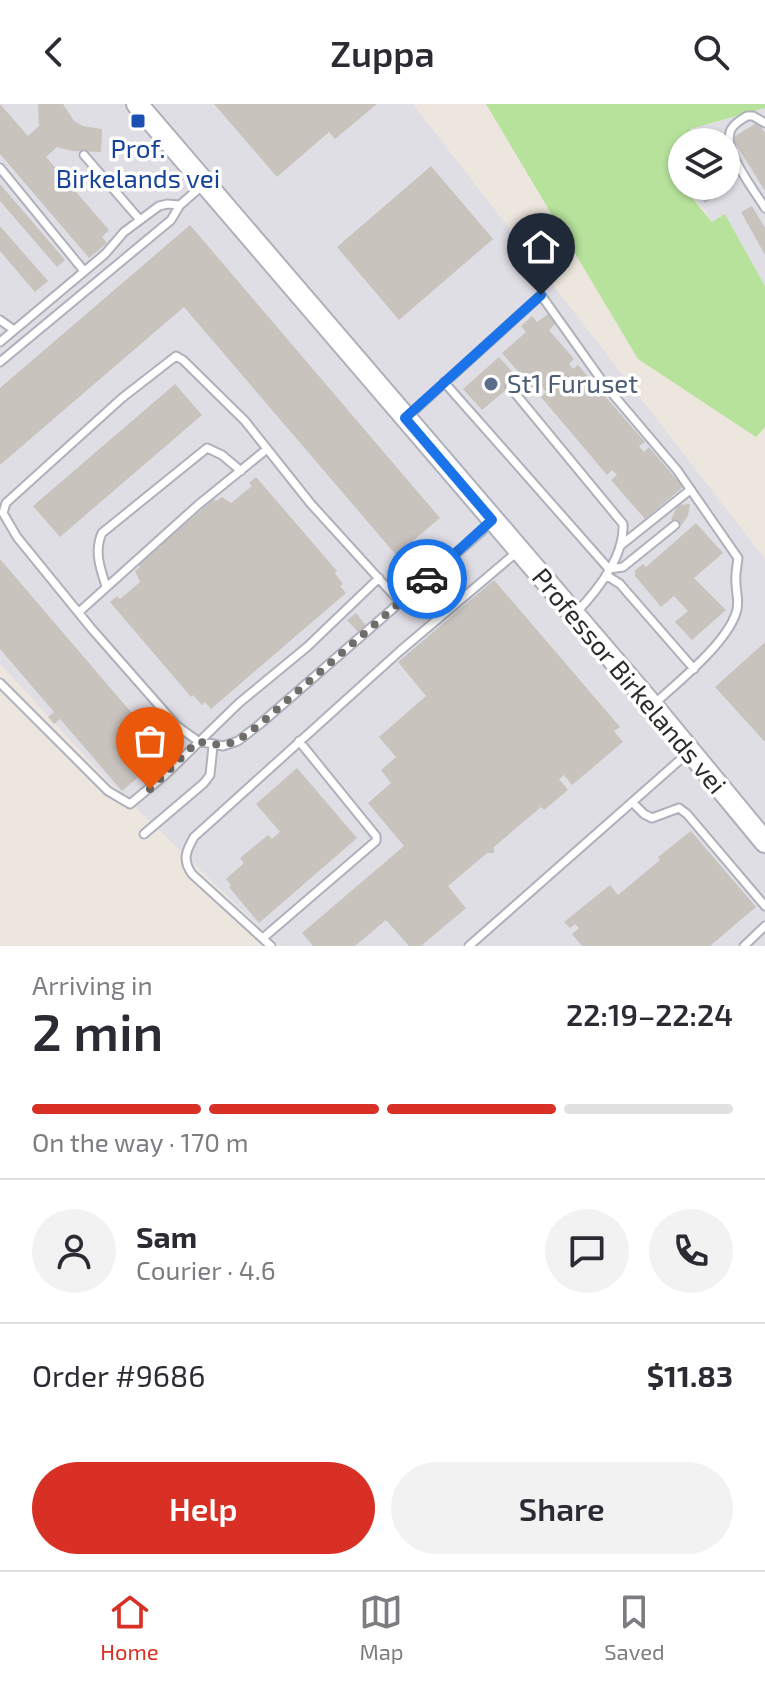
<!DOCTYPE html>
<html lang="en">
<head>
<meta charset="utf-8">
<style>
	:root { --surface:#fff; --page:#f2f2f3; --text:#2b2b33; --muted:#7c7c81; --line:#e1e1e2; --accent:#d93025 }
	body { margin:0; font-family:"Exo 2",sans-serif; background:var(--page); color:var(--text); height:100vh; display:flex; flex-direction:column; font-size:30px; white-space:nowrap }
	* { box-sizing:border-box; margin:0 }
	p { font-size:26px; color:var(--muted) }
	.icon { flex:none; width:44px; height:44px; fill:none; stroke:currentColor; stroke-width:2; stroke-linecap:round; stroke-linejoin:round }
	.map { position:relative; height:842px; overflow:hidden }
	.sheet { display:flex; flex-direction:column; background:var(--surface); flex:1 }
	.sheet>* { flex:none }
	.buttons { position:absolute; left:668px; top:24px; display:grid; gap:16px }
	.buttons a { display:grid; place-items:center; width:72px; height:72px; border-radius:50%; background:var(--surface); box-shadow:0 2px 6px #0004; font-size:40px }
	.pin { position:absolute; display:grid; place-items:center; width:68px; height:68px; color:#fff; margin:-82px -34px; border-radius:50% 50% 50% 0; rotate:-45deg; box-shadow:0 0 8px #0007 }
	.pin .icon { rotate:45deg }
	.courier { position:absolute; display:grid; place-items:center; width:80px; height:80px; margin:-40px; border:6px solid #1a73e8; border-radius:50%; background:#fff; color:#222; box-shadow:0 2px 10px #0007 }
	.summary em { font-style:normal; font-weight:600 }
	.summary div { display:flex; flex-direction:column-reverse }
	.summary { display:flex; align-items:center; justify-content:space-between; height:136px; padding:0 32px }
	h1 { font-size:52px; font-weight:600; line-height:60px }
	.bar { display:grid; grid-template-columns:repeat(4,1fr); gap:12px 8px; align-content:center; height:96px; padding:0 32px }
	.bar i { height:10px; border-radius:6px; background:var(--line) }
	.bar .current { background:var(--accent) }
	.bar p { grid-column:span 4 }
	.line { display:flex; align-items:center; gap:20px; padding:0 32px; border-top:2px solid var(--line) }
	.line div { flex:1 }
	.round { display:grid; place-items:center; flex:none; width:84px; height:84px; border-radius:42px; background:var(--page) }
	.action { display:flex; gap:16px; margin-top:auto; padding:16px 32px }
	.action a { flex:1; height:92px; border-radius:48px; background:var(--accent); color:#fff; font-size:32px; font-weight:600; line-height:92px; text-align:center }
	.action a+a { background:var(--page); color:var(--text) }
	header { display:flex; justify-content:space-between; align-items:center; height:104px; padding:0 32px; background:var(--surface); font-size:36px; font-weight:600 }
	.tabs { display:flex; justify-content:space-around; align-items:center; height:112px; border-top:2px solid var(--line); background:var(--surface); font-size:22px; color:var(--muted) }
	.tabs a { display:grid; justify-items:center; gap:4px }
	.tabs .current { color:var(--accent) }
	.map>svg:first-child { display:block }
</style>
</head>
<body>
<header><svg class="icon" aria-label="back" viewBox="0 0 24 24"><path d="M15 5l-7 7 7 7"/></svg>Zuppa<svg class="icon" aria-label="search" viewBox="0 0 24 24"><circle cx="10" cy="10" r="6"/><path d="M15 15l6 6"/></svg></header>
<div class="map">
<svg width="765" height="842" viewBox="0 0 765 842">
	<rect width="100%" height="100%" fill="#ede6de"/>
	<path fill="#e0dee5" d="M0 0H413L765 455V842H279L109 678 0 560Z
		M765 4V182L726 111 713 118 685 82H726V38H698L690 25Z"/>
	<path fill="#b6e29b" d="M486 0H765V4L690 25 698 38H682L681 77 682 82 712 118 725 110 765 182V323L756 333 638 255Z"/>
	<path fill="#c8c3bd" d="M0 0 28 32 39 22 38 0H63L74 17 83 22 102 25 101 48 72 47 57 43 46 53 109 126 102 133 107 139 89 154 0 50Z
		M214 0H377L335 35 329 28 277 73Z
		M758 18 765 29V87L732 34Z
		M431 62 493 135 399 216 337 143Z
		M0 80 65 156 57 163 0 97Z
		M694 82H715L720 90 705 99Z
		M752 102 765 124V151L741 108Z
		M190 121 440 414 396 451 184 203 0 361V284Z
		M0 122 48 177 35 188 0 147Z
		M548 210 556 219 549 226 574 255 569 260 573 265 578 261 645 338 639 342 644 348 649 343 683 383 645 415 611 376 617 371 612 366 607 371 541 293 546 288 542 283 536 288 502 249 526 228 521 222 532 212 537 218Z
		M499 253 519 275 482 306 463 285Z
		M175 280 202 311 60 433 33 402Z
		M256 373 337 467 335 469 343 480 340 482 346 489 211 605 205 598 202 601 193 591 191 593 110 498 117 492 120 495 140 478 135 467 140 463 138 460 214 395 216 397 222 393 231 399 252 382 249 379Z
		M690 400 688 412 679 424 671 415 678 401Z
		M696 419 723 449 694 474 726 506 692 536 675 518 688 507 674 492 661 503 635 472V466L643 460 646 463Z
		M0 455 166 649 122 687 60 615 54 620 48 613 54 608 0 545Z
		M494 476 620 623 614 627 623 638 572 681 564 671 559 675 568 686 544 706 541 703 494 743V749H487L448 782 466 804 421 842H409L386 816 355 842H313L302 829 404 742 368 699 391 679 381 666 396 653 379 633 426 592 398 558Z
		M356 509 367 523 360 530 347 516Z
		M765 538V638L715 583Z
		M297 664 357 734 259 819 229 783 231 781 226 775 244 759 240 754 268 731 272 735 280 728 256 700Z
		M691 727 756 803 710 842H582L572 830 579 824 575 820 570 824 564 818 610 781 618 791 660 756 658 753Z"/>
	<g fill="none" stroke-linecap="round" stroke-linejoin="round">
		<defs>
			<path id="service" d="M765 19 753 12H747C742 15 735 19 732 24 719 42 755 87 765 104
				M84 51 140 116
				M0 64 84 167
				M0 216 14 226
				M0 238 105 150 124 128 159 102 167 100 180 101
				M0 258 171 116 180 101 203 81
				M444 278 609 465 623 463 675 421
				M510 283 623 420C625 453 597 487 575 510
				M407 313 541 191 605 281 677 366 738 454C737 462 735 471 736 479 736 490 740 498 736 509 726 540 677 579 653 601
				M620 442 690 386
				M606 471 620 480 694 565
				M106 482C100 464 94 447 102 429L207 344 222 351 241 367
				M401 499 311 400 245 317 183 256 176 252 122 294 6 399 3 409 17 433 91 524 177 622 198 637 223 642 238 637 260 620 480 429 491 417
				M79 508 198 401 267 345
				M0 579 108 687 130 700 165 671 239 599 307 543 379 474
				M632 698 644 710 652 714 679 704 687 710 765 802
				M144 730 204 679 210 671 213 642
				M263 834 376 737V732L299 637
				M271 842 192 770C182 756 186 747 194 733L400 547 517 448
				M469 842 689 648
				M744 842 765 822"/>
			<path id="secondary" d="M137 0 652 601 765 738"/>
		</defs>
		<use href="#service" stroke="#aeb1bb" stroke-width="11"/>
		<use href="#secondary" stroke="#aeb1bb" stroke-width="24"/>
		<use href="#service" stroke="#fff" stroke-width="7"/>
		<use href="#secondary" stroke="#fff" stroke-width="20"/>
	</g>
	<g fill="none" stroke-linecap="round" stroke-linejoin="round">
		<path stroke="#6f6c6a" stroke-width="8" stroke-dasharray="0 14.4" d="M150 685 198 637C228 646 237 638 260 620L427 475"/>
		<path stroke="#1a73e8" stroke-width="10" d="M427 475 492 416 405 314 541 191"/>
	</g>
	<rect fill="#1a4fb4" stroke="#fff" stroke-width="3" x="130" y="9" width="16" height="16" rx="4"/>
	<circle fill="#5c6f8a" stroke="#fff" stroke-width="3" cx="491" cy="280" r="8"/>
	<g text-anchor="middle" stroke-width="7" stroke-linejoin="round" paint-order="stroke">
		<g font-size="26" fill="#164399" stroke="#fff">
			<text x="138" y="54">Prof.<tspan x="138" dy="30">Birkelands vei</tspan></text>
		</g>
		<g font-size="26" fill="#4e5e75" stroke="#fff" text-anchor="start">
			<text x="507" y="289">St1 Furuset</text>
		</g>
		<g font-size="26" fill="#2b2b2b" stroke="#fff">
			<text transform="translate(629 577) rotate(50)" y="9">Professor Birkelands vei</text>
		</g>
	</g>
</svg>
<div class="buttons">
<a><svg class="icon" aria-label="layers" viewBox="0 0 24 24"><path d="M12 4l9 5-9 5-9-5zM3 14l9 5 9-5"/></svg></a>
</div>
<div class="pin" style="left:150px;top:685px;background:#ea580c"><svg class="icon" aria-label="bag" viewBox="0 0 24 24"><path d="M5 8h14l-1 12H6zM9 8a3 3 0 0 1 6 0"/></svg></div>
<div class="pin" style="left:541px;top:191px;background:#1f2937"><svg class="icon" aria-label="home" viewBox="0 0 24 24"><path d="M3 11l9-7 9 7M6 9v11h12V9"/></svg></div>
<div class="courier" style="left:427px;top:475px"><svg class="icon" aria-label="car" viewBox="0 0 24 24"><path d="M5 17H2v-5l4-1 3-4h7l3 4 3 1v5h-3M9 17h6M6 11h13"/><circle cx="7" cy="17" r="2"/><circle cx="17" cy="17" r="2"/></svg></div>
</div>
<section class="sheet">
<div class="summary"><div><h1>2 min</h1><p>Arriving in</p></div><em>22:19–22:24</em></div>
<div class="bar"><i class="current"></i><i class="current"></i><i class="current"></i><i></i><p>On the way · 170 m</p></div>
<div class="line" style="height:144px"><a class="round"><svg class="icon" aria-label="person" viewBox="0 0 24 24"><circle cx="12" cy="8" r="4"/><path d="M4 21q1-7 8-7t8 7"/></svg></a><div><b>Sam</b><p>Courier · 4.6</p></div><a class="round"><svg class="icon" aria-label="chat" viewBox="0 0 24 24"><path d="M4 5h16v11H9l-5 4z"/></svg></a><a class="round"><svg class="icon" aria-label="phone" viewBox="0 0 24 24"><path d="M5 4h4l2 5-3 2q2 4 5 5l2-3 5 2v4C11 20 4 13 5 4z"/></svg></a></div>
<div class="line" style="height:104px"><div>Order #9686</div><b>$11.83</b></div>
<div class="action"><a>Help</a><a>Share</a></div>
</section>
<nav class="tabs">
<a class="current"><svg class="icon" aria-label="home" viewBox="0 0 24 24"><path d="M3 11l9-7 9 7M6 9v11h12V9"/></svg>Home</a>
<a><svg class="icon" aria-label="map" viewBox="0 0 24 24"><path d="M3 6l6-2 6 2 6-2v14l-6 2-6-2-6 2zM9 4v14M15 6v14"/></svg>Map</a>
<a><svg class="icon" aria-label="saved" viewBox="0 0 24 24"><path d="M7 4h10v16l-5-4-5 4z"/></svg>Saved</a>
</nav>
</body>
</html>
